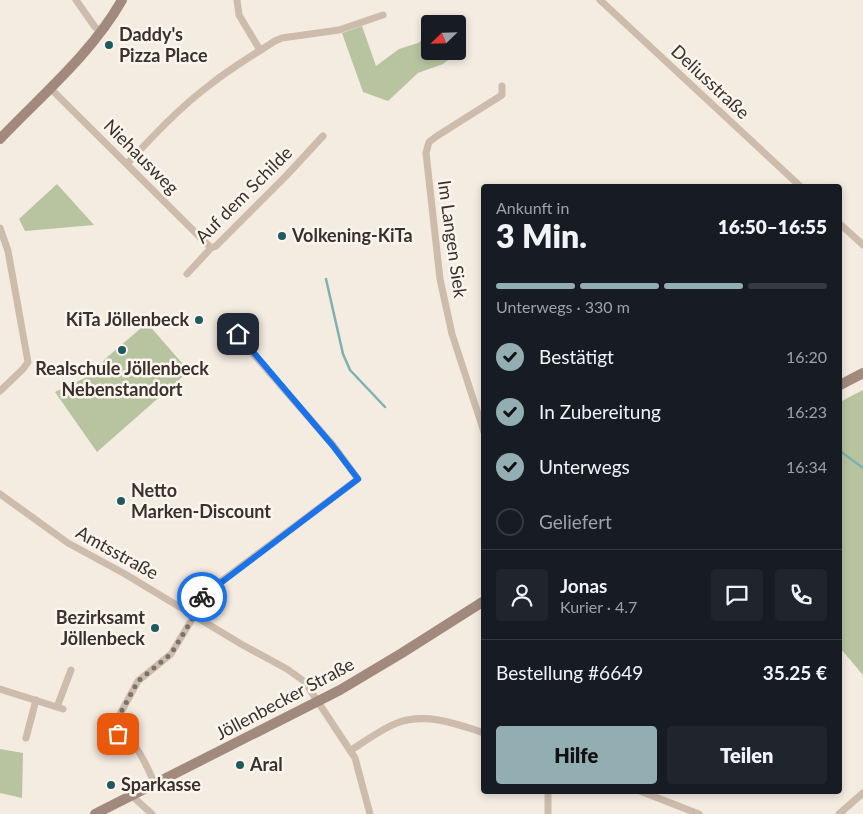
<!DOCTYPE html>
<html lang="de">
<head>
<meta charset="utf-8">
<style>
	:root { --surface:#171b24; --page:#20242c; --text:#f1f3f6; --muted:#9ea1a6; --line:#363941; --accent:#92aeb2 }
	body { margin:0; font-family:Lato,sans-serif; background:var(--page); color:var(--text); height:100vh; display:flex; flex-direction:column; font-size:19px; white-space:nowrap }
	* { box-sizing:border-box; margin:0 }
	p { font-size:16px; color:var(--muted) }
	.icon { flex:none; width:28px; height:28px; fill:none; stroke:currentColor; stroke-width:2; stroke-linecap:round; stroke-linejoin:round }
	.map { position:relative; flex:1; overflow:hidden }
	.panel { position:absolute; left:481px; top:184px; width:361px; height:610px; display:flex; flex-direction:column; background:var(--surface); border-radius:5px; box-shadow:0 2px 8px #0003 }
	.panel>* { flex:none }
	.needle { width:32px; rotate:247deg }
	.tools { position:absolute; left:421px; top:15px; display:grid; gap:10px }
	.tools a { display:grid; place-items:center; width:45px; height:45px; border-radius:5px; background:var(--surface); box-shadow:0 2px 8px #0003; font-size:25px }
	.pin { position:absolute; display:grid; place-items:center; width:42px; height:42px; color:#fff; margin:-21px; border-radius:10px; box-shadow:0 2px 8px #0006 }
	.courier { position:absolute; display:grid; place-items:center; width:50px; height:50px; margin:-25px; border:4px solid #1a73e8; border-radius:50%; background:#fff; color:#222; box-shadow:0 1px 6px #0007 }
	.head em { font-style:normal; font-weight:800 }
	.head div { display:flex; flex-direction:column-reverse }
	.head { display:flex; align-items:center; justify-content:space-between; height:85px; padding:0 15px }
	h1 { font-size:32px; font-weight:800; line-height:38px }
	.bar { display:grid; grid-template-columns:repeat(4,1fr); gap:8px 5px; align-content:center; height:60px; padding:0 15px }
	.bar i { height:6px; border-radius:4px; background:var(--line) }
	.bar .current { background:var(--accent) }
	.bar p { grid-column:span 4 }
	.line { display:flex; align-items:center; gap:12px; padding:0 15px; border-top:1px solid var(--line) }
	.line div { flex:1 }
	.round { display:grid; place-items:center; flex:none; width:52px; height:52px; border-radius:5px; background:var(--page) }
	ol { padding:0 15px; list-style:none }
	li { display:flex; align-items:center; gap:15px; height:55px }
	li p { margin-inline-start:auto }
	li .icon { padding:5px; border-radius:50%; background:var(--accent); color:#111; stroke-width:4 }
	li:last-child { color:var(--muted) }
	li i { width:28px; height:28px; border:2px solid var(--line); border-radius:50% }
	.action { display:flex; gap:10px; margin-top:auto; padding:10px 15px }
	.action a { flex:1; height:58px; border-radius:5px; background:var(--accent); color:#111; font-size:20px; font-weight:800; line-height:58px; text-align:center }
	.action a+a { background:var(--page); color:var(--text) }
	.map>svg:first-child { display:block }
</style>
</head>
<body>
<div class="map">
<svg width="863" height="814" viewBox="0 0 863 814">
	<rect width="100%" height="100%" fill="#f4ebe1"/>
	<path fill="#b8c4a0" d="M362 26 376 66 399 49 418 43 430 34V51H458V42L466 46 443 64 418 73 388 101 363 92 342 33Z
		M57 184 94 225 25 231 19 219Z
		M147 323 189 371 97 452 55 392 95 373 105 359Z
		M863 390V675L840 648V402Z
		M0 749 23 753 22 798 0 793Z"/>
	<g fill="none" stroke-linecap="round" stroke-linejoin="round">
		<path stroke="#7fb0b2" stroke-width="2.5" d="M326 279 343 354 350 370 385 407
			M840 451 863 468"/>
		<path stroke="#cdbbac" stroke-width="7" d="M76 0 95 27 101 32
			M237 0 239 15 260 50
			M600 0 800 186
			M50 88 211 248
			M127 164C153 136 180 107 211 84 231 68 253 55 275 41L282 38 339 30 383 15
			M840 224 863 245
			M0 228 8 251 28 362 23 369 0 391
			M187 274 211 248 216 246 286 176 323 136
			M484 432 452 334 440 279 426 153 429 142 437 136 502 95V86
			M0 494 68 543 125 574 241 644 287 669 305 682 355 758 370 814
			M190 613 208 591 358 479 333 445 225 322
			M0 689 63 709
			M57 707 71 670
			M26 738 36 700
			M351 750C366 741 381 729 397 723 425 712 457 724 484 733
			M155 784C149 772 143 755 133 744 126 737 115 737 114 725L138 681 171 654 194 616
			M640 791 699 814
			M131 795 152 814
			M548 814V791
			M839 814 863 793"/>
		<path stroke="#a18a7d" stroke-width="10" d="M0 139C42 95 92 53 122 0
			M840 385 863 373
			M95 814 340 690 402 653 484 601"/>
	</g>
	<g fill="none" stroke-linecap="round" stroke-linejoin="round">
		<path stroke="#7c716b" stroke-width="5" stroke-dasharray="0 9" d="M118 734 115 731 114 725 138 681 171 654 194 616 190 613 202 597"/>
		<path stroke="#1a73e8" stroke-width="6" d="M202 597 358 479 333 446 238 334"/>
	</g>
	<g fill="#1f5a5e" stroke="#fbf5ee" stroke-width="2">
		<circle cx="109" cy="45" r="5"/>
		<circle cx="282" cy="236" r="5"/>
		<circle cx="199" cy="320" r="5"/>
		<circle cx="122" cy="350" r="5"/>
		<circle cx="121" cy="501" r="5"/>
		<circle cx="155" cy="628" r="5"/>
		<circle cx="240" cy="765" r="5"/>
		<circle cx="111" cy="785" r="5"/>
	</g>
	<g text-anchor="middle" stroke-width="5" stroke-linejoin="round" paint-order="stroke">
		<g font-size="18" font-weight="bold" fill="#3b302b" stroke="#fbf5ee" text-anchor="start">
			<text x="119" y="41">Daddy's<tspan x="119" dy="21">Pizza Place</tspan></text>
			<text x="292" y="242">Volkening-KiTa</text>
			<text x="189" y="326" text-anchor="end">KiTa Jöllenbeck</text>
			<text x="122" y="375" text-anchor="middle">Realschule Jöllenbeck<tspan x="122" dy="21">Nebenstandort</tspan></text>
			<text x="131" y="497">Netto<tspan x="131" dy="21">Marken-Discount</tspan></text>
			<text x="145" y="624" text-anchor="end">Bezirksamt<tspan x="145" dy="21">Jöllenbeck</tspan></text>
			<text x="250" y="771">Aral</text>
			<text x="121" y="791">Sparkasse</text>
		</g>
		<g font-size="18" fill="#3b302b" stroke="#fbf5ee">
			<text transform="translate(710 82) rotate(43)" y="6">Deliusstraße</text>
			<text transform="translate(141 157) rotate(45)" y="6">Niehausweg</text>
			<text transform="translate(244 195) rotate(-45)" y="6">Auf dem Schilde</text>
			<text transform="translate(452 239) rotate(82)" y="6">Im Langen Siek</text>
			<text transform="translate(117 553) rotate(29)" y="6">Amtsstraße</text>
			<text transform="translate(285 699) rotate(-28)" y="6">Jöllenbecker Straße</text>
		</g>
	</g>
</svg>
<div class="tools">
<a><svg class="needle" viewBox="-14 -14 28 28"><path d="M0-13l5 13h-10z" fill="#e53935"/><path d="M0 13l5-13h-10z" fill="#9ea1a6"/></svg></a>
</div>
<div class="pin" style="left:118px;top:734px;background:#ea580c"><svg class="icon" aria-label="bag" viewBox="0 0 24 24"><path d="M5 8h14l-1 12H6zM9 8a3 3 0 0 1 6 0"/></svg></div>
<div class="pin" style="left:238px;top:334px;background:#1f2937"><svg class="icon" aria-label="home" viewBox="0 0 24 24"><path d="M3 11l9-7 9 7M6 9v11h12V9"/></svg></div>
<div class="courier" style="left:202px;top:597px"><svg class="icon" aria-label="bike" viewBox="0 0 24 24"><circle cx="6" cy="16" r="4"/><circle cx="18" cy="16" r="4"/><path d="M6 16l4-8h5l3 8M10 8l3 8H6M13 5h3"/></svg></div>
<section class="panel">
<div class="head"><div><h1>3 Min.</h1><p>Ankunft in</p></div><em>16:50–16:55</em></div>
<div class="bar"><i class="current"></i><i class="current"></i><i class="current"></i><i></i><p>Unterwegs · 330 m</p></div>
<ol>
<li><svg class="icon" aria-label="check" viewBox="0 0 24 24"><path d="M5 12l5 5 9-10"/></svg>Bestätigt<p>16:20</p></li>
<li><svg class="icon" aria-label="check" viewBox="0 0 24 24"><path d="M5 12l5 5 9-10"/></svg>In Zubereitung<p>16:23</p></li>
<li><svg class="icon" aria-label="check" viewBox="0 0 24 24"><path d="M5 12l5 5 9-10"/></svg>Unterwegs<p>16:34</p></li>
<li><i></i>Geliefert</li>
</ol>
<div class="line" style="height:90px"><a class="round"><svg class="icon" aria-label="person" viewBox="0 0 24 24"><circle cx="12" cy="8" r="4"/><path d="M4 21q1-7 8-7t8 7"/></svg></a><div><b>Jonas</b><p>Kurier · 4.7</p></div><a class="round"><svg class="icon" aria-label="chat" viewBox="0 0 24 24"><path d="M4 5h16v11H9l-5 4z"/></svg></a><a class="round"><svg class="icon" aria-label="phone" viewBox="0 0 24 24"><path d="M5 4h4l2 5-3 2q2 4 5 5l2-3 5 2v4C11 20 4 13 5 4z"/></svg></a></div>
<div class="line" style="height:65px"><div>Bestellung #6649</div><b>35.25 €</b></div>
<div class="action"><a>Hilfe</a><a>Teilen</a></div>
</section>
</div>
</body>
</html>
